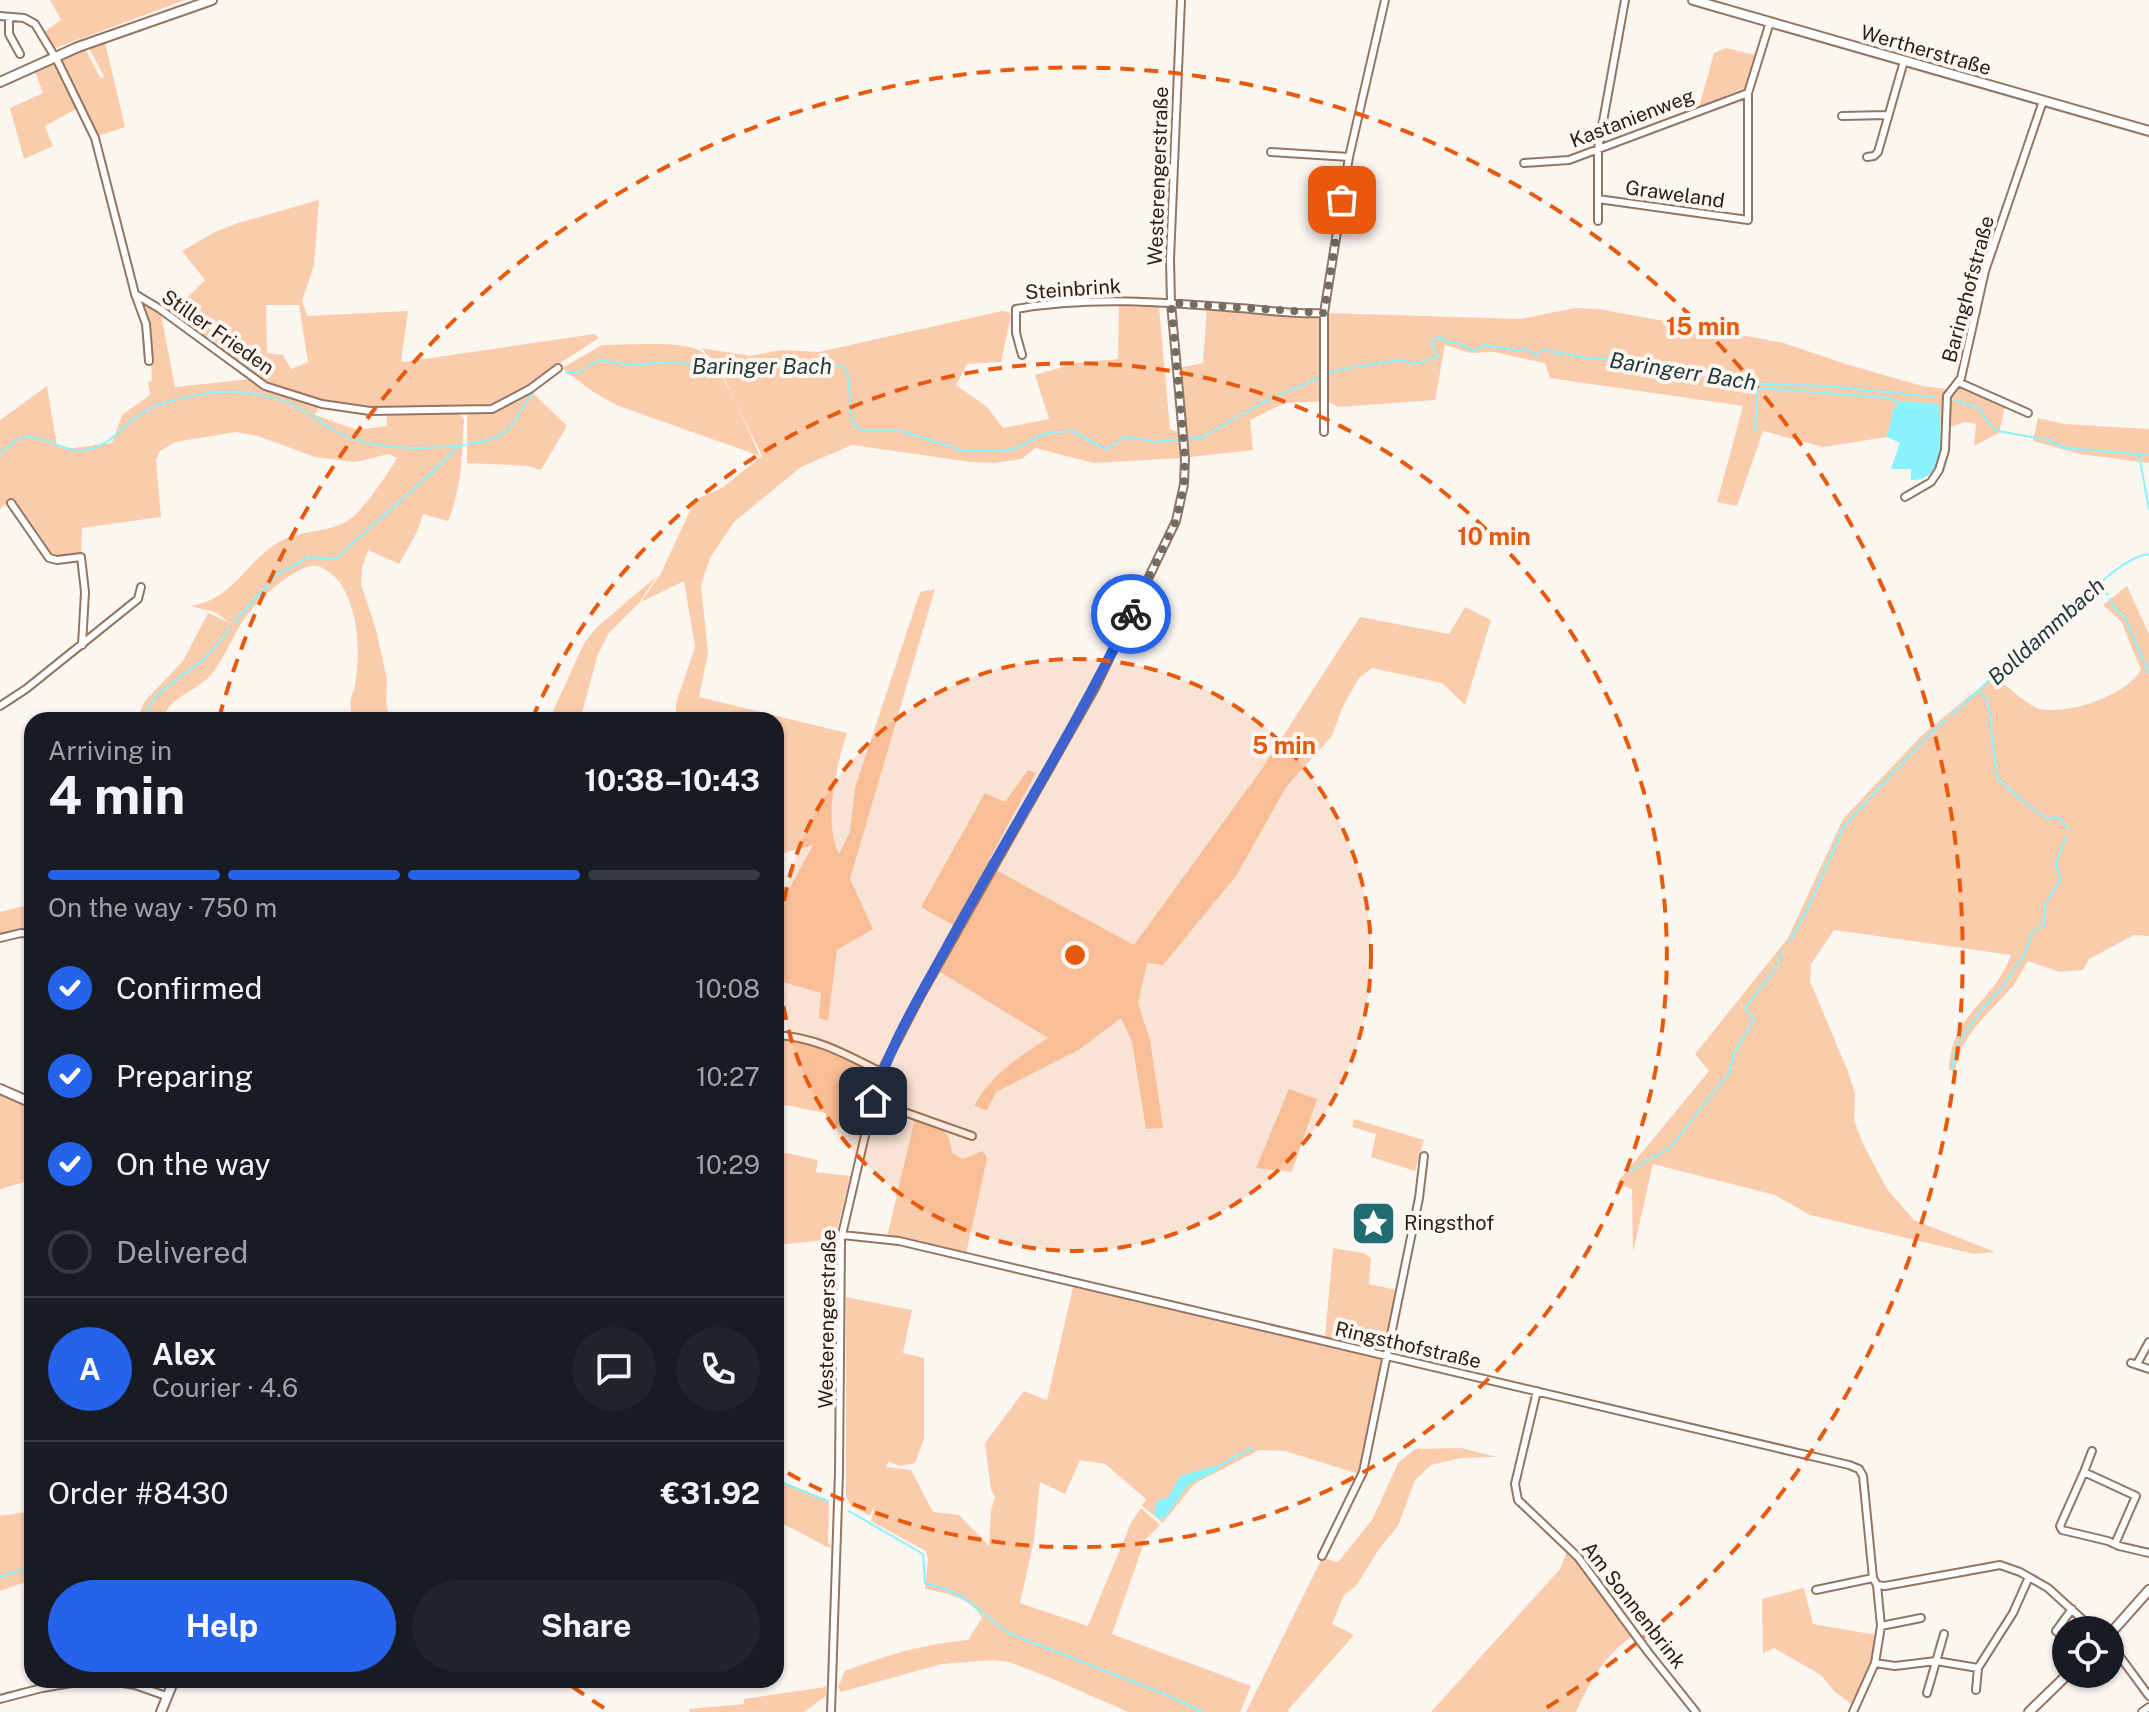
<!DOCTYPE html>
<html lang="en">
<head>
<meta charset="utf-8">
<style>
	:root { --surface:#171b24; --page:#20242c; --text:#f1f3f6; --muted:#9ea1a6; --line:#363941; --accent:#2563eb }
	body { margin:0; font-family:"Public Sans",sans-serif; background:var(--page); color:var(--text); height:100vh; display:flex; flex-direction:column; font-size:30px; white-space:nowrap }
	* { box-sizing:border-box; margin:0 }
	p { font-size:26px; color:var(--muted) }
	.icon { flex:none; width:44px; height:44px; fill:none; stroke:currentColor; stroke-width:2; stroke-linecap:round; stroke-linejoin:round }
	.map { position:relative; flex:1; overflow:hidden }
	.side { position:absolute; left:24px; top:712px; width:760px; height:976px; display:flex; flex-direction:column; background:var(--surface); border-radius:24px; box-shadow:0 2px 6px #0004 }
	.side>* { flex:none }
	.tools { position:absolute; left:2052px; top:1616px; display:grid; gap:16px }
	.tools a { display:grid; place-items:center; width:72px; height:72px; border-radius:50%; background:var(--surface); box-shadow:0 2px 6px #0004; font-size:40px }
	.pin { position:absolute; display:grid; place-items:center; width:68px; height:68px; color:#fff; margin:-34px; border-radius:16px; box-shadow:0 4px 12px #0006 }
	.courier { position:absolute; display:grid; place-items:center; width:80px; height:80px; margin:-40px; border:6px solid #2563eb; border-radius:50%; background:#fff; color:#222; box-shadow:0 2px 10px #0007 }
	.overview em { font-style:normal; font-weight:700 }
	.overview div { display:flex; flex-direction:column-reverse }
	.overview { display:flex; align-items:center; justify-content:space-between; height:136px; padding:0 24px }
	h1 { font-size:52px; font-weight:700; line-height:60px }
	.bar { display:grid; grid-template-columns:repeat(4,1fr); gap:12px 8px; align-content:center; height:96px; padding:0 24px }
	.bar i { height:10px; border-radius:6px; background:var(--line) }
	.bar .current { background:var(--accent) }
	.bar p { grid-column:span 4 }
	.line { display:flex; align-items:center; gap:20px; padding:0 24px; border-top:2px solid var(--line) }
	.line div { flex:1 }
	.round { display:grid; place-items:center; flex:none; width:84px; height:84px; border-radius:42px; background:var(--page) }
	ol { padding:0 24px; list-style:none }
	li { display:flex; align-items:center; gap:24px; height:88px }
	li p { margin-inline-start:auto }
	li .icon { padding:8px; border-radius:50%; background:var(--accent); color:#fff; stroke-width:4 }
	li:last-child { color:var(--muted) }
	li i { width:44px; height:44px; border:4px solid var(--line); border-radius:50% }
	.button { display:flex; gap:16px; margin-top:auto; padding:16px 24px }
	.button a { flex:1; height:92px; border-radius:48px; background:var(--accent); color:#fff; font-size:32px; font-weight:700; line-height:92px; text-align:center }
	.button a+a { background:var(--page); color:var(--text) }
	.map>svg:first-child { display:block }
</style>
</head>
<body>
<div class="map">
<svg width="2149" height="1712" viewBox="0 0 2149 1712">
	<rect width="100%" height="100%" fill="#fcf6f1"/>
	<path fill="#fbccab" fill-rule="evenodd" d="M50 0H185L53 49 44 32 61 20Z
		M105 42 125 127 98 136 59 61 61 58 85 49 101 79 104 76 89 48Z
		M1726 48 1759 56 1747 87 1699 107 1714 53Z
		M55 63 78 108 45 126 53 146 24 159 10 108 43 93 35 71Z
		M319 200 314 265 302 301 307 316 408 311 401 361 404 362 594 334 599 338 554 367 532 386 495 407 361 408 319 402 268 384 188 328V297L205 280 182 251 215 232 238 223ZM266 305H299L308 362 291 369 283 355 267 353Z
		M141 301 161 314 175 387 251 379 270 390 319 406 315 415 357 430 387 426 386 412 458 413 464 419C462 455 462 487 448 521L423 514 417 532 399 564 368 550 362 568 361 584 376 629 387 680 386 703 391 720H353C347 696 353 700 356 679 360 647 358 612 341 584 335 576 322 564 311 566 293 569 264 595 252 609 236 627 228 652 214 671 199 692 171 694 162 720H137L144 702 183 661 208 613 230 623 215 612 190 606C235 600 246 559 283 540 305 529 334 533 353 517 367 504 387 475 397 458L389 454 355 462 315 457 258 436 236 432 175 442 160 451 156 460 161 517 82 528 81 556 57 559 50 555 10 501 0 509V420L47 386 57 446 65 449 112 443 122 415 150 395 148 382 152 380C151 353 149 327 141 301Z
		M1119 306 1159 307 1170 429 1186 435 1179 368 1203 363 1207 307 1324 318 1325 343 1328 341 1327 313 1520 319 1575 308 1599 309 1784 343 1846 364 1922 386 1946 389 1954 384 2005 406 1999 433 1974 446 1976 424 1965 422 1947 428 1940 424 1938 404H1921L1894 408 1887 437 1823 447 1763 431 1737 506 1717 502 1743 406 1550 378 1545 363 1494 352 1471 353 1445 345 1435 400 1338 407 1327 401 1285 403 1250 420 1253 450 1181 458 1094 463 1035 448 1022 459 995 463 971 462 852 445 801 467 734 522 710 558 701 585 708 653 699 697 847 733C836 767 823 821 839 854L850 832 855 788 920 592 935 589 850 879 873 929 837 950 828 1021 819 1018 821 993 776 980V913L813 845 776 855V720H676V703L695 647 684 581 641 602 661 573 695 500 722 488 762 456 720 369 701 348 750 356 781 350 819 352 1002 311 1009 312 1011 316 1001 362 967 364 956 385 987 407 1003 428 1049 419 1035 375 1076 363 1118 359Z
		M602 345C627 345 674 341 697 349 721 358 749 432 760 456L616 405 592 391 562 368Z
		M531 391 567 426 541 470 528 466 467 463V416L472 412 504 407Z
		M2038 418 2064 424 2149 429V463L2080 454 2033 441Z
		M657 576 639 603 609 633 598 654 580 720H549L584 643 596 628Z
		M2127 586 2149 634V936L2134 935 2089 959 2083 970 2060 972 2028 961C2022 970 2018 980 2011 988 1988 1015 1960 1035 1955 1071L1949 1070C1950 1014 1993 1004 2011 955L1834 930 1811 964 1810 981 1849 1074 1855 1094 1854 1120 1863 1144 1887 1189 1914 1220 1995 1252 1974 1254 1810 1215 1775 1195 1653 1164 1633 1252 1632 1189 1616 1184 1709 1071 1695 1054 1788 938 1843 819 1922 735 1994 676C2005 684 2028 706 2040 709 2069 715 2127 695 2141 670L2121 621 2103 605Z
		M1465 607 1491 620 1465 705 1442 683 1372 668 1359 678 1342 708 1332 736 1286 787 1236 876 1163 965 1147 963 1138 1003 1150 1040 1163 1128 1146 1129 1132 1042 1121 1018 1080 1049 996 1092 987 1110 974 1106C991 1074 1019 1057 1048 1038L937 970 960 929 921 907 985 793 1005 802 1028 770 1036 773 990 858 994 869 1134 945 1259 773 1360 617 1449 634Z
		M32 904V930H14L0 935V912Z
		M776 1037C813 1040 844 1055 876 1072L860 1133 830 1124 825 1113 786 1105 780 1107 776 1129Z
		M1289 1089 1317 1099 1292 1172 1256 1168Z
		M0 1092 32 1106V1180L0 1189Z
		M915 1118C937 1127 950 1126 952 1153L963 1159 983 1151 987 1158 966 1254 887 1237Z
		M1354 1119 1424 1140 1415 1171 1371 1157 1376 1134 1352 1127Z
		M776 1151 818 1160 816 1172 850 1176 835 1239 776 1245Z
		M1333 1248 1364 1253 1371 1258 1369 1284 1397 1290 1383 1351 1325 1337Z
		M1073 1287 1383 1359 1359 1474 1285 1451 1259 1450 1194 1484 1163 1523 1142 1506 1146 1499 1105 1464 1080 1460 1065 1494 1040 1482 1034 1540 1020 1603 1088 1626 1131 1523 1141 1508 1160 1525 1145 1540 1112 1634 1251 1686 1240 1712H1128L1051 1678 1009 1662 993 1660 942 1664 841 1692 838 1687 845 1671C886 1655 924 1644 968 1640L982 1618C973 1599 945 1592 925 1589L928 1560 926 1551 871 1521 875 1504 870 1516 851 1506 846 1497V1297L912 1310 903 1353 924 1358V1439L915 1463 901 1466 888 1462 886 1467 911 1470 933 1512 959 1515 989 1546 991 1510 995 1497 991 1490 985 1443 1024 1391 1047 1400Z
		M1461 1448 1497 1457 1461 1458 1431 1465 1415 1480 1398 1526 1379 1549 1356 1586 1344 1595 1332 1624 1354 1635 1288 1710 1289 1712H1246L1322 1558 1338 1562 1372 1520 1398 1463 1415 1449Z
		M776 1480 829 1501 828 1543 832 1547H827L776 1520Z
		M32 1511V1580L0 1591V1516Z
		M1568 1549 1578 1558 1634 1635C1603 1657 1592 1678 1576 1712H1431L1560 1569Z
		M1804 1588 1813 1624 1877 1635 1870 1672 1853 1705 1835 1692 1821 1675 1774 1648 1763 1653 1762 1599Z
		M826 1687V1696L804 1712H690L689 1709 744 1704V1699Z"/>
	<path fill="#89f2fd" d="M1901 401 1939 404C1940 427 1949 482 1911 480V469H1891L1900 443 1887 437 1894 408Z
		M1222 1464 1216 1471 1189 1484 1165 1518 1158 1519 1154 1513 1157 1501 1168 1498 1180 1476Z"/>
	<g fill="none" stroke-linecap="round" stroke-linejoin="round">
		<path stroke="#89f2fd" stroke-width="2" d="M566 373 579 372 599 360 632 365 671 362 709 367 784 364 843 367 848 376 852 422 861 431H902L964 451H992L1014 449 1047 433 1072 431 1106 449 1126 437 1155 442 1203 437 1260 404 1337 370 1399 360 1414 364 1437 357 1432 341 1440 336 1446 342 1458 343 1474 351 1485 345 1520 351 1524 348 1537 356 1542 350 1588 358 1618 359 1667 370H1686L1763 384 1827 386 1935 397
			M1955 400 1979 408 1988 423 1998 431 2048 440 2066 448 2149 455
			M1755 431 1757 391 1762 388 1889 398 1900 403
			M468 444C516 438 509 424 534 391
			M0 454C6 449 12 442 19 439 40 429 64 458 95 448 111 442 121 429 134 419 150 404 181 398 202 394 238 388 276 394 308 413 316 418 324 425 333 430 372 451 422 450 465 445
			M2139 455 2149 509
			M2098 585 2108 595
			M2110 599 2116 610 2124 616 2149 673
			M234 623 276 575 309 557 337 559C375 519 421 488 458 446
			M1980 692 1988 702 1997 778 2027 805 2048 819 2054 817 2062 820 2068 830
			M1950 717C1998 673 2044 625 2097 585 2114 572 2126 559 2148 554
			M144 720C148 693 186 676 205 658 214 649 222 639 230 629
			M27 909 32 908
			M1790 941 1807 910 1844 826 1925 739 1945 721
			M1952 1069 1957 1044 1986 1004 2001 989 2025 953 2031 934 2044 924 2045 905 2060 880 2056 862 2066 837
			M1629 1171 1670 1148 1729 1073 1734 1053 1754 1020 1745 1008 1778 965 1781 952
			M1222 1464 1252 1448
			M776 1480 828 1501
			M849 1511 923 1554 925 1583 945 1589 966 1599 1008 1633 1167 1695 1203 1712
			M0 1577 22 1570 32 1561"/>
		<defs>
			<path id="minor" d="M0 16 24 18 35 24 58 62 95 138 135 294 160 309 265 386 322 404 370 411 492 409 530 389 558 368
				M9 17V34L20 54
				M1842 116 1887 115
				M1271 152 1349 157
				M1867 157 1874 156 1878 152 1904 61
				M1524 163 1569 160 1748 93
				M1598 199 1748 220V93L1770 22
				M1598 221V149L1625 0
				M135 294 146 324 149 361
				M1022 355 1016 333V309C1089 296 1164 302 1238 308 1266 310 1296 315 1324 313
				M1958 382 2028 413
				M1324 432V313L1349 157 1385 0
				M1905 497 1931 482 1939 470 1945 450 1947 396 1961 378 1985 271 2043 101
				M11 503 49 558 57 560 81 557 85 592 82 645
				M0 706 26 689 138 599 141 587
				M0 938 21 933 32 934
				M776 1035C816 1037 847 1055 881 1072
				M873 1101 972 1136
				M842 1235 899 1241 1849 1465 1859 1469 1863 1476 1873 1578 1877 1585 1885 1586 2000 1565 2020 1572 2048 1588 2094 1630
				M2131 1363 2149 1369
				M2137 1364 2149 1342
				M1537 1391 1515 1484 1518 1500 1578 1557 1648 1652 1696 1712
				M2084 1472 2092 1451
				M2115 1544 2136 1496 2084 1472 2060 1526 2062 1530 2108 1541 2119 1546 2149 1553
				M1322 1556 1363 1472 1419 1198 1424 1156
				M1816 1590 1873 1578
				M1881 1626 1921 1618
				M2065 1639 2056 1631 2072 1609
				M2110 1643 2149 1696
				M1875 1663 1895 1666 1936 1661 1978 1668 2013 1613 2029 1577
				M104 1680 135 1685 166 1696
				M1976 1690 1978 1668
				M1927 1693 1944 1634
				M0 1699 42 1688 89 1680
				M831 1712 839 1472 841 1239 873 1101 881 1072 921 995 1095 688 1176 521 1184 484 1185 458 1171 303 1170 259 1181 0
				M1853 1712 1875 1663 1881 1626 1877 1585
				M2142 1712 2149 1707"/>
			<path id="major" d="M1693 0 2149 131
				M0 82 78 47 212 0
				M0 1089 32 1103
				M2110 1634 2149 1590
				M161 1712 174 1680
				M2029 1712 2068 1674"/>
		</defs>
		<use href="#minor" stroke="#937662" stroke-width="10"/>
		<use href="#major" stroke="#937662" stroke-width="12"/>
		<use href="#minor" stroke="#fff" stroke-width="6"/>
		<use href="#major" stroke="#fff" stroke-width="8"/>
	</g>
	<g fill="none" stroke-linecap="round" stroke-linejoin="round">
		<path stroke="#746b63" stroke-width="8" stroke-dasharray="0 14.4" d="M1131 614 1176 521 1184 484 1185 458 1171 303 1324 313 1342 200"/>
		<path stroke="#2563eb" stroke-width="10" d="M873 1101C889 1045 922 993 950 941 1010 832 1076 727 1131 614"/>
	</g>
	<circle cx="1075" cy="955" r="296" fill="#e8590c" fill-opacity=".12"/>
	<g fill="none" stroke="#e8590c" stroke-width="4" stroke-dasharray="14 10">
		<circle cx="1075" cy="955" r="296"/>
		<path d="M532 719A592 592 0 1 1 779 1468"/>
		<path d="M604 1708A888 888 0 0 1 566 1682M219 718A888 888 0 1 1 1546 1708"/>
	</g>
	<defs>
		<symbol id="sight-square" viewBox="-11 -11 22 22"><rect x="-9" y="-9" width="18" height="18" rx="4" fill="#216c73" stroke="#fcf6f1"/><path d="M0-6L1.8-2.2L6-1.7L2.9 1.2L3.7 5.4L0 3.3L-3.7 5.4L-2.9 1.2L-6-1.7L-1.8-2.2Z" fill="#fff"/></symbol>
	</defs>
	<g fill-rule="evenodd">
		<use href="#sight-square" x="1348" y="1198" width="51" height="51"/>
	</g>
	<g text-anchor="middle" stroke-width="8" stroke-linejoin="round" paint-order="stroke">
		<g font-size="20" fill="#2b2017" stroke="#fcf6f1">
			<text transform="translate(1926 50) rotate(16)" y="7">Wertherstraße</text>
			<text transform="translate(1632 118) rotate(-21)" y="7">Kastanienweg</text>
			<text transform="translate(1158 176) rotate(-88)" y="7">Westerengerstraße</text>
			<text transform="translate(1675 194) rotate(8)" y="7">Graweland</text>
			<text transform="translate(1073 289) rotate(-4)" y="7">Steinbrink</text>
			<text transform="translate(1968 289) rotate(-75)" y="7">Baringhofstraße</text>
			<text transform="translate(218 332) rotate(35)" y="7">Stiller Frieden</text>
			<text transform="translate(827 1319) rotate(-89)" y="7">Westerengerstraße</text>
			<text transform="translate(1408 1345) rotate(13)" y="7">Ringsthofstraße</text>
			<text transform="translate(1634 1605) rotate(52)" y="7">Am Sonnenbrink</text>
		</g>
		<g font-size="20" fill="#2b2017" stroke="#fcf6f1" text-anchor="start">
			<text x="1404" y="1230">Ringsthof</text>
		</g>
		<g font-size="22" font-style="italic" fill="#1f383b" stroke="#fcf6f1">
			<text x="762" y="374">Baringer Bach</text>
			<text transform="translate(1683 371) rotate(9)" y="8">Baringerr Bach</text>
			<text transform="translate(2046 631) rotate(-42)" y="8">Bolldammbach</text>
		</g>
	</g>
	<circle cx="1075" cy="955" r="12" fill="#e8590c" stroke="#fcf6f1" stroke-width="4"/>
	<g font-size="24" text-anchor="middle" font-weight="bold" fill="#e8590c" stroke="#fcf6f1" stroke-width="8" stroke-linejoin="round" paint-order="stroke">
		<text x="1703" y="335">15 min</text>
		<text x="1494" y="545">10 min</text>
		<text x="1284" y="754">5 min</text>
	</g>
</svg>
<div class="tools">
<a><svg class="icon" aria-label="locate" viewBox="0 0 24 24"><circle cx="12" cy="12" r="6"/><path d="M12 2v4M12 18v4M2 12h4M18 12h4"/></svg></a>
</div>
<div class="pin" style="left:1342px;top:200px;background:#ea580c"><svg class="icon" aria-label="bag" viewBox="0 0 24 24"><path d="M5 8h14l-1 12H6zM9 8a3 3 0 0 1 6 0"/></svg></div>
<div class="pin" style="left:873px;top:1101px;background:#1f2937"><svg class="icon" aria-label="home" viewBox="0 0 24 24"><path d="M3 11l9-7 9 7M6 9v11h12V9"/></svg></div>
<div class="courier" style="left:1131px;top:614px"><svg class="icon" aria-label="bike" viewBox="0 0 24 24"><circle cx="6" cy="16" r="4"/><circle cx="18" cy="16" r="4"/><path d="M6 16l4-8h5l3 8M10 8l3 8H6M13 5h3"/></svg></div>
<section class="side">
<div class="overview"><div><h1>4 min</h1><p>Arriving in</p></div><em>10:38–10:43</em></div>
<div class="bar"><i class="current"></i><i class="current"></i><i class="current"></i><i></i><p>On the way · 750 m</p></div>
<ol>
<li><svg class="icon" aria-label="check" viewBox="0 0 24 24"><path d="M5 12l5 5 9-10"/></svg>Confirmed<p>10:08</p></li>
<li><svg class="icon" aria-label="check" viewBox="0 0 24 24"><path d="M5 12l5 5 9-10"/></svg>Preparing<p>10:27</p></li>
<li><svg class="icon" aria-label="check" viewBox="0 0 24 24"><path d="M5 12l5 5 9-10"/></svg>On the way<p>10:29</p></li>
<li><i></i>Delivered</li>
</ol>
<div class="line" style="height:144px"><b class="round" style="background:var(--accent);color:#fff">A</b><div><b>Alex</b><p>Courier · 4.6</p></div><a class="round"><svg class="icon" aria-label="chat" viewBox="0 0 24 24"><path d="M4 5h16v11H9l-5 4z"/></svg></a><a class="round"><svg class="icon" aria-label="phone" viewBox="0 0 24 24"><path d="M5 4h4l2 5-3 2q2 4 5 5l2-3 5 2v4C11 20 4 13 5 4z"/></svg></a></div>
<div class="line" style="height:104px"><div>Order #8430</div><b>€31.92</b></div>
<div class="button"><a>Help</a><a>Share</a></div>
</section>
</div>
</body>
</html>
